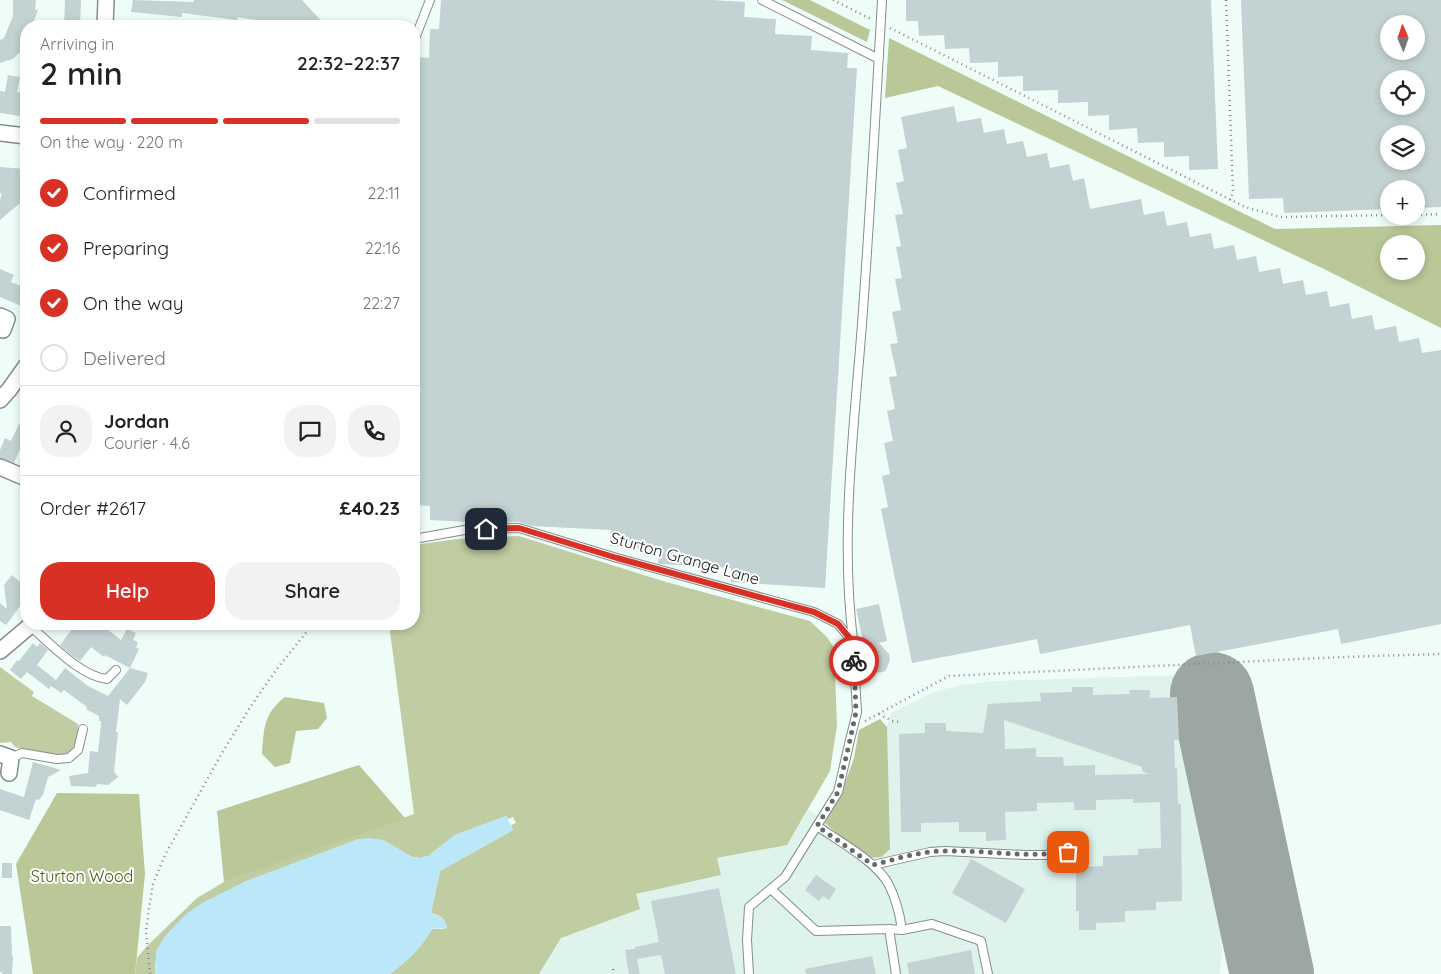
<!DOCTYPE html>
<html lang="en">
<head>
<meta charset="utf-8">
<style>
	:root { --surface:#fff; --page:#f2f2f2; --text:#222; --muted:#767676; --line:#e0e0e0; --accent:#d93025 }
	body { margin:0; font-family:Quicksand,sans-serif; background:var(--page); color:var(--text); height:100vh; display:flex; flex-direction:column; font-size:19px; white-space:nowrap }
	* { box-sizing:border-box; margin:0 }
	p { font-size:16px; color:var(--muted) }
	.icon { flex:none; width:28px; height:28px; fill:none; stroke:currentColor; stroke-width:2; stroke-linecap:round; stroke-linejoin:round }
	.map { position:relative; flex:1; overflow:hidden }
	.details { position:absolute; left:20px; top:20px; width:400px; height:610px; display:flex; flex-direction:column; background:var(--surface); border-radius:20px; box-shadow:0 2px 8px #0003 }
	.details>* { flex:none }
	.needle { width:32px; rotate:358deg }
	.fabs { position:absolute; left:1380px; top:15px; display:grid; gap:10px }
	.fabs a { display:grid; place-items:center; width:45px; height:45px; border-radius:50%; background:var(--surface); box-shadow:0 2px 8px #0003; font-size:25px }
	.pin { position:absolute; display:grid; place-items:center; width:42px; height:42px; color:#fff; margin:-21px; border-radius:10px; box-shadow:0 2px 8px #0006 }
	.courier { position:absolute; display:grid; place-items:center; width:50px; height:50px; margin:-25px; border:4px solid #d93025; border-radius:50%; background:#fff; color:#222; box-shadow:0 1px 6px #0007 }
	.head em { font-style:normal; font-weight:600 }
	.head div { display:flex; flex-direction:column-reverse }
	.head { display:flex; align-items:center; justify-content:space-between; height:85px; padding:0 20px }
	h1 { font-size:32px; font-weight:600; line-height:38px }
	.bar { display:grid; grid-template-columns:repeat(4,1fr); gap:8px 5px; align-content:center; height:60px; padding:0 20px }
	.bar i { height:6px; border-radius:4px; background:var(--line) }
	.bar .on { background:var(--accent) }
	.bar p { grid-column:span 4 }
	.line { display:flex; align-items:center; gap:12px; padding:0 20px; border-top:1px solid var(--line) }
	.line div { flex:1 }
	.round { display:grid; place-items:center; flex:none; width:52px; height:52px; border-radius:20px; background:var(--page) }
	ol { padding:0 20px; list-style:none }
	li { display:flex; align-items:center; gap:15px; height:55px }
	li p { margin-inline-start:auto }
	li .icon { padding:5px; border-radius:50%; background:var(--accent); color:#fff; stroke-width:4 }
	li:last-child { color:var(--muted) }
	li i { width:28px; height:28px; border:2px solid var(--line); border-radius:50% }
	.action { display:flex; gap:10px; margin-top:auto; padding:10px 20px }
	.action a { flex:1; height:58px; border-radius:20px; background:var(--accent); color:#fff; font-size:20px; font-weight:600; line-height:58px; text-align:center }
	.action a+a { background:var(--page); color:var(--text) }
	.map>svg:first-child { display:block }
</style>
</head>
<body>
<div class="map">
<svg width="1441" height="974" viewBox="0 0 1441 974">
	<rect width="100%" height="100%" fill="#effdf8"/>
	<path fill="#ddf3eb" d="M1183 675 1224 917 1220 974H539L561 938 640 909 636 894 721 875 716 859 787 845 809 809 867 858 887 727 891 713 934 692 960 685 997 681Z"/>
	<path fill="#c0cca1" d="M519 536 666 582 810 621 827 637 834 648 837 725 830 771 787 845 717 858 721 875 636 894 640 909 561 938 539 974H390C409 959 419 950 432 929H442L447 928C445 917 440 916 431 913L440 871 513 830 511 825 516 823 513 817 508 819 506 816 455 835 428 856 420 858 412 857 383 840 359 839 244 882 155 963V974H135L137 958 147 946 197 898 224 882 414 814 389 624H414V545L457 539Z
		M0 667 34 692 32 696 78 724C79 769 45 755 15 747L11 742 0 743Z"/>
	<path fill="#bac797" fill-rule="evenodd" d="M782 0H810L870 30 867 42Z
		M889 38 1275 229 1441 225V328L1324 269 938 86 885 98ZM1389 244H1416V271H1389Z
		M285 697 324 703 327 718 318 729 296 731 290 763 275 767 262 754C264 729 263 714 285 697Z
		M880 719 887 727 890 849 881 857 867 858 825 823 842 791 854 758 859 730Z
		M359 765 405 818 224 882 217 811Z
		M57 793 139 794 145 874 135 974H33L16 864Z"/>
	<path fill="#bae8f9" d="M506 816 513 830 440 871 431 913C440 917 445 917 447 928L432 929C419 951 410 959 390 974H155L156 951 165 936 186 914 202 903 244 882 359 839 370 838 383 840 412 857 420 858 428 856 455 835Z"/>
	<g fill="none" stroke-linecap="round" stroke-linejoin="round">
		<path stroke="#9ca6a2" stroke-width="84" d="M1212 694 1272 974"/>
	</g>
	<path fill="#c3d2d2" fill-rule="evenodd" d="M13 0H36L35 10H38L32 26H26V58L20 52 13 59 0 63V40L4 38 13 16Z
		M65 0H81L80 26H64Z
		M133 0 194 2V0H302L326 26H277L268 22 238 17 237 20 182 13V17L131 12Z
		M441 0H712L745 2 744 17 776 19 775 34 812 36 811 50 848 53 847 68H857L825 588 731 582V568L659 564 658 563 659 549 610 546 611 530 531 526 519 522 486 523 430 520V506L414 505V92L416 57 429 58 430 29H439Z
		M906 0H1211L1218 169 1189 170V156L1164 157V142L1138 143 1137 128 1109 130V115L1088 116V102L1058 103V90L1023 91V76L998 77V62L970 63 969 48 945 49 944 35 919 36 918 21H906Z
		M1241 0H1441V207L1416 208V189H1389V209L1284 213 1283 198 1249 199ZM1389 24H1416V51H1389ZM1389 79H1416V106H1389ZM1389 134H1416V161H1389Z
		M8 75 20 77 17 92 26 93V117L0 113V91L5 92Z
		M954 106 957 122 981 118 984 133 1004 129 1007 144 1023 141 1027 157 1047 153 1050 168 1069 164 1073 181 1084 178 1090 209 1141 199 1144 215 1164 211 1167 226 1187 222 1190 237 1211 233 1214 249 1234 245 1237 260 1256 256 1259 272 1280 268 1283 284 1303 280 1306 295 1327 291 1330 307 1349 303 1352 319 1372 315 1375 330 1396 326 1399 342 1419 338 1422 353 1441 350V624L1341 644 1338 629 1196 656 1190 625 1040 654 1037 639 912 663 881 509 888 507 882 476 890 474 884 443 893 441 887 411 895 409 889 377 897 376 890 344 898 343 892 312 901 310 895 279 902 278 896 247 901 246 895 215 903 214 896 183 904 181 898 150 907 148 901 117Z
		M0 167 26 169V198L0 220V200L2 194 0 193Z
		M0 269 14 275 11 282 26 288V308L0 297Z
		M19 424 26 426V441L24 440 14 463 0 458V450L5 438 11 441Z
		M12 575 26 587V598L6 625 0 621V603L7 609 4 585Z
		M879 604 887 641 879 643 889 654 890 660 886 670 883 672 875 673 866 668 864 663 866 654 856 609Z
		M76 624H90L95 628 99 624H101L121 640 127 629 136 633 133 640 138 642 136 648 139 649 130 668 105 655 104 657 91 647 80 661 69 653 60 645Z
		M33 643 37 647 40 643 48 650 37 665 56 680 65 668 88 686 108 696 130 668 148 673 145 682 127 705 120 699 116 732H118L114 772 118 777 108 785 97 784 96 787 71 786 69 776 88 773 90 751 98 752 101 725V721H99V716L86 709 87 707 64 690 61 693 51 686 49 689 27 672 21 679 10 670 17 660 19 661Z
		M1072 687H1093V695L1130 694 1129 690H1150V698L1177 697 1179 740H1174L1175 768H1177L1178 804H1181L1182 901 1156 902V910L1125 911V922L1096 923V930H1079V911H1076V867L1103 866V856L1138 855V849L1161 848 1160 802 1133 803V799L1096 800V810H1074V802L1037 803V811L1005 812 1006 840 986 841V832H959V822L921 823V832H901L899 734 925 733V723H946V731L983 733 988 704 1041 701 1040 693 1072 692ZM1004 720 1142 767V771L1149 774 1095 775V765L1064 766 1063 757H1036V748L1005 749Z
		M33 762 61 770 48 777 43 795 39 800 36 799 29 820 0 810V789L24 797Z
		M971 859 1025 889 1006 923 952 893Z
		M2 863H12V878H2Z
		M816 875 836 889 829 900 823 896 819 901 805 890Z
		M719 888 736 974H665L661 955 637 959 640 974H629L625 950 635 949V947L659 942 651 901Z
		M0 926H11L12 956H13L12 974H2V972H0Z
		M971 950 975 974H909L907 963Z
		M872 956 876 974H806L805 969Z"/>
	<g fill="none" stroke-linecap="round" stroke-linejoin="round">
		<defs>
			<path id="service" d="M762 0 879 59
				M414 41 430 0
				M414 539 470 529 519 528 617 558 814 612 838 624 853 642 857 712 850 740 838 792 785 877 749 907 747 940 749 974
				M30 626C50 643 80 676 107 679L116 670
				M853 640C840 535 854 429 862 324 870 216 876 108 882 0
				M11 758 22 753 57 759 69 758 78 750 83 729
				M817 826C839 841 877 862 889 885 896 899 900 915 902 930
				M873 865 930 852 945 851 1024 855H1045L1068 852
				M771 889 816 931 889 929 902 930 932 924 981 941 988 974
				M889 929 896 974"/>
			<path id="minor" d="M105 26 106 0
				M0 133 26 136
				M0 316 7 319 3 330
				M0 400 9 390 26 366
				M0 467 26 478
				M0 651 32 624
				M0 754 11 758 9 773"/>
		</defs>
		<use href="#service" stroke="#838f8b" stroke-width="10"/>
		<use href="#minor" stroke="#838f8b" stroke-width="18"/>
		<path stroke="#808a86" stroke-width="2.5" stroke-dasharray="1 4" stroke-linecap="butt" d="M833 0 871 19
			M1226 0 1233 192 1230 200
			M890 28 1245 207 1281 217 1389 215
			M1416 215 1441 214
			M879 714 892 721 901 722
			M865 721 949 676 1342 657 1441 654
			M613 969 614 974
			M150 974 146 932 149 908 153 884 165 855 222 753 251 706 276 670 313 624"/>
		<use href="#service" stroke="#fff" stroke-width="8"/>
		<use href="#minor" stroke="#fff" stroke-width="15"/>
	</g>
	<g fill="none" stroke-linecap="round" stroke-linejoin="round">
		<path stroke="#636b68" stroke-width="5" stroke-dasharray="0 9" d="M854 661 856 712 850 740 838 792 817 826 873 865C896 859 920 851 945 851 987 850 1025 858 1068 852"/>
		<path stroke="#d93025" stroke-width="6" d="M486 529 519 528 617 558 814 612 838 624 853 642 854 661"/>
	</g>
	<g text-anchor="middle" stroke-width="4" stroke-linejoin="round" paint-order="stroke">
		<g font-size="16" fill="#171c1a" stroke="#fff">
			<text transform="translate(685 558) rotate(16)" y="6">Sturton Grange Lane</text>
		</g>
		<g font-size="16" fill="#4b5910" stroke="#fff">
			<text x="82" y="882">Sturton Wood</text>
		</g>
	</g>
</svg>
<div class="fabs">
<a><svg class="needle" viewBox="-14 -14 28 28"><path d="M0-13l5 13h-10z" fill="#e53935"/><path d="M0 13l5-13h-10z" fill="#767676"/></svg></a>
<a><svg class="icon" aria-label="locate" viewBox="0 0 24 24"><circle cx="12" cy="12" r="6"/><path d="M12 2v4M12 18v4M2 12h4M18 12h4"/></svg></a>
<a><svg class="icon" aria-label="layers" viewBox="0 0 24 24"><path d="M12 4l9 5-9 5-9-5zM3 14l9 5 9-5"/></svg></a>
<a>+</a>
<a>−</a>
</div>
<div class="pin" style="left:1068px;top:852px;background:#ea580c"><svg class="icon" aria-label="bag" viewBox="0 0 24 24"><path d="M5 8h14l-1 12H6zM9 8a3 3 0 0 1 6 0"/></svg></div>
<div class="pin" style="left:486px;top:529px;background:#1f2937"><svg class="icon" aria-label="home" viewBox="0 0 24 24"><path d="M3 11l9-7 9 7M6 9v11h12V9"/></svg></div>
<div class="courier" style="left:854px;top:661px"><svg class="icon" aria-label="bike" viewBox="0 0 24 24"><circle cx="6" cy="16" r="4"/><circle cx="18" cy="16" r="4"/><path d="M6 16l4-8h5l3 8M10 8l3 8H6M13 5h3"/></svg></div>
<section class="details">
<div class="head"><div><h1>2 min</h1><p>Arriving in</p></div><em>22:32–22:37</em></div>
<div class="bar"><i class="on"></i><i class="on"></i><i class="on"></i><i></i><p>On the way · 220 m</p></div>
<ol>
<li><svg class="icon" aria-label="check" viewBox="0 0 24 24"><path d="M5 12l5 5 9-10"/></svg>Confirmed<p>22:11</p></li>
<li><svg class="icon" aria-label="check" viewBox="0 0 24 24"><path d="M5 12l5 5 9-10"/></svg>Preparing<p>22:16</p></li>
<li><svg class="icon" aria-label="check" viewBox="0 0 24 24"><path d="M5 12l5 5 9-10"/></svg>On the way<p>22:27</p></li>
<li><i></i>Delivered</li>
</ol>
<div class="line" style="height:90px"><a class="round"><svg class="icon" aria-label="person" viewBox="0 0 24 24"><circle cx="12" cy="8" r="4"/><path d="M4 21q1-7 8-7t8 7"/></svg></a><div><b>Jordan</b><p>Courier · 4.6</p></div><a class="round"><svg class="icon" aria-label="chat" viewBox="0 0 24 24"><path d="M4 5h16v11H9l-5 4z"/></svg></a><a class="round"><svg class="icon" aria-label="phone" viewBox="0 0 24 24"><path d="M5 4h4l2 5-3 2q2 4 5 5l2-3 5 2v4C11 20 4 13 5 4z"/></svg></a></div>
<div class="line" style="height:65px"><div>Order #2617</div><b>£40.23</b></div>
<div class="action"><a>Help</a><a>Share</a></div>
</section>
</div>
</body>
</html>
